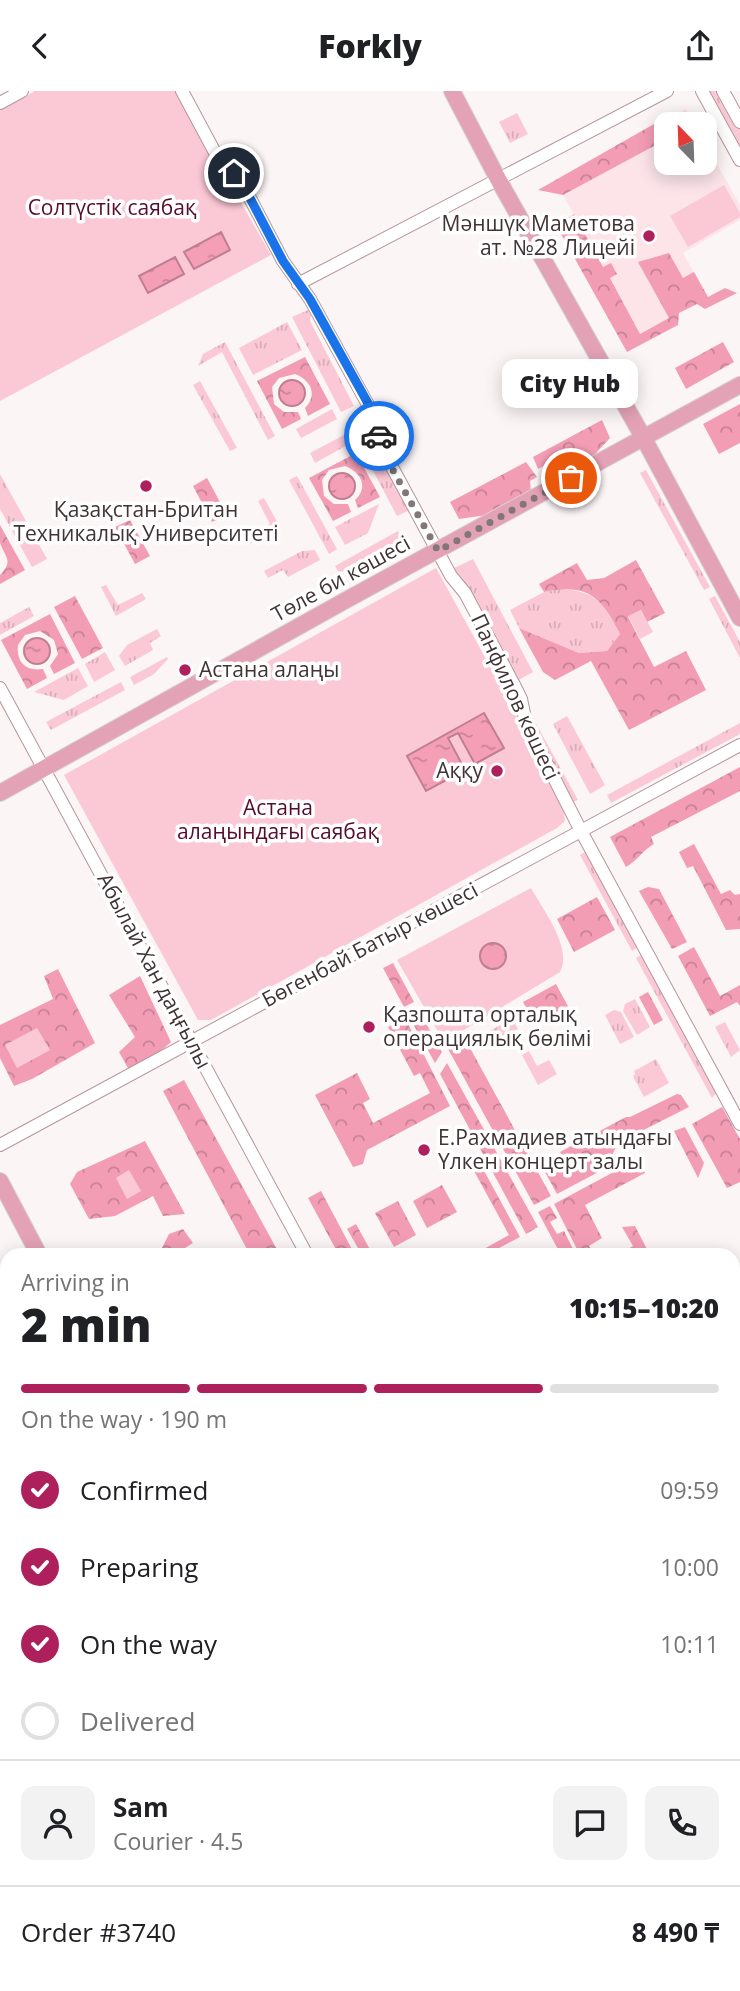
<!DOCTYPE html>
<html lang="en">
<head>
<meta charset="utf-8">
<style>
	:root { --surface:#fff; --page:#f2f2f2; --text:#202124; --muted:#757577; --line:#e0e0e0; --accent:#ae205b }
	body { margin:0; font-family:"Open Sans",sans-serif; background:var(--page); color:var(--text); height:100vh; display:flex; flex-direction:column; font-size:26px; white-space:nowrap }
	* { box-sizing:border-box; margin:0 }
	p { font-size:23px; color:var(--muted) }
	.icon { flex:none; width:38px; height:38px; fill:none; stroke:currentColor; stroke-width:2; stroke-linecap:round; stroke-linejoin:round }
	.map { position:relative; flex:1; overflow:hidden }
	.drawer { position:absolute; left:0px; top:1157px; width:740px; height:744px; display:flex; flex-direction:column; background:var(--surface); border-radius:21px 21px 0 0; box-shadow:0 4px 18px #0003 }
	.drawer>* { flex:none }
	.needle { width:46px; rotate:337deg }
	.buttons { position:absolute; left:654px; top:21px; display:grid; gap:14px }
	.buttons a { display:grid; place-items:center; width:63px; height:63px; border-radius:14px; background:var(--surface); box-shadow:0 4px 18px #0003; font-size:35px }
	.pin { position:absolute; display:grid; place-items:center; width:60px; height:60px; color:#fff; margin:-30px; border:4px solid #fff; border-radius:50%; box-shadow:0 2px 7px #0007 }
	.courier { position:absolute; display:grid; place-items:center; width:70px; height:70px; margin:-35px; border:5px solid #1a73e8; border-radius:50%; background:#fff; color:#222; box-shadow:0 2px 9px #0007 }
	.bubble { position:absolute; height:49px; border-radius:14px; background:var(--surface); box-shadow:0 4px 18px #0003; font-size:23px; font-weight:800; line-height:49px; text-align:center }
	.overview em { font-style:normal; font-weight:800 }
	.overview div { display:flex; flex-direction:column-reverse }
	.overview { display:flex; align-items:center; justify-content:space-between; height:119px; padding:0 21px }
	h1 { font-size:46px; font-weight:800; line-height:52px }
	.bar { display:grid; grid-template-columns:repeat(4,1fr); gap:10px 7px; align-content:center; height:84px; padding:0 21px }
	.bar i { height:9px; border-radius:5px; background:var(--line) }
	.bar .selected { background:var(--accent) }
	.bar p { grid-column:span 4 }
	.line { display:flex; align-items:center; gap:18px; padding:0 21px; border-top:2px solid var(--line) }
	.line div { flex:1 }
	.round { display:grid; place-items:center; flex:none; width:74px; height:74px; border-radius:14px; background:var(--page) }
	ol { padding:0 21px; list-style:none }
	li { display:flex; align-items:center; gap:21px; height:77px }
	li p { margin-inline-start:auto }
	li .icon { padding:7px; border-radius:50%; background:var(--accent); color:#fff; stroke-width:4 }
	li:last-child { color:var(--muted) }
	li i { width:38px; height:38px; border:4px solid var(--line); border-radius:50% }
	header { display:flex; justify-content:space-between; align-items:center; height:91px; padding:0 21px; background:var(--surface); font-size:32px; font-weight:800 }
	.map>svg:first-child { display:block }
</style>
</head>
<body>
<header><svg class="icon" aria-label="back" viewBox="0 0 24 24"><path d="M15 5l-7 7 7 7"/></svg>Forkly<svg class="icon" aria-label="share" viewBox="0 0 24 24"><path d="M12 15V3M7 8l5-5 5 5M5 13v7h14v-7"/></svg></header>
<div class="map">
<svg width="740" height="1900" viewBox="0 0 740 1900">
	<defs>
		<pattern id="grass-tufts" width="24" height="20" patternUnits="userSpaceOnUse" patternTransform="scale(1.75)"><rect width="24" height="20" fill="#fbc9d5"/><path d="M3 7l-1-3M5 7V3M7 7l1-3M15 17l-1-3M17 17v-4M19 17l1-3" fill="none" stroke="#d8adb7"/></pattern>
		<pattern id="forest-crowns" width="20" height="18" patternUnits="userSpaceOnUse" patternTransform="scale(1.75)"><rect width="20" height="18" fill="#f39db5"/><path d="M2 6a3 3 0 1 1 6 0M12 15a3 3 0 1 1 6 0" fill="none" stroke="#c68194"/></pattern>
		<pattern id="water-ripples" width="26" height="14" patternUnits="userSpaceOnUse" patternTransform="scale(1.75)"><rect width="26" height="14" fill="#f59fb7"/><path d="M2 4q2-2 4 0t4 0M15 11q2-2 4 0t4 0" fill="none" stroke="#c88296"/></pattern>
	</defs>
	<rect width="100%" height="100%" fill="#fbf5f6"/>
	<path fill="#fce4e9" d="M686 18 695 33H667V45L660 33Z
		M667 48V72H705V52L740 114V129L683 162 708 206 640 243 610 186 616 182 611 173 603 176 563 104Z
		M453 1894H629L633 1900H457Z"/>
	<path fill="url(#grass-tufts)" d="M706 0H723L740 31V69Z
		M517 22 528 43 510 52 499 31Z
		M308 219 311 224 310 230 354 315 341 321 292 226Z
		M287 231 302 259 253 284 239 257Z
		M225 251 275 345 268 349 222 261 198 275 203 263Z
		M200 290 237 357 230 360 193 294Z
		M332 318 337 328 301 347 296 338Z
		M367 338H372L374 356 408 420 397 425 354 344Z
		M346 343 351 352 315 372 310 362Z
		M646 379 710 496 704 499 640 382Z
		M0 383 47 468 32 476 0 418Z
		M297 385 337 458 329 463 289 389Z
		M264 407 280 436 250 453 246 446 270 433 258 410Z
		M379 413 368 442 345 454 335 436Z
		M398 440 402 448 339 482 335 475Z
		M315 459 320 469 288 486 283 479 268 487 264 480 302 460Z
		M473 468 533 581 515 591 452 478Z
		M106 494 118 514 142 502 146 508 116 525 101 496Z
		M559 498C596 499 604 513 620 543L607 560 579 562 519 537 510 519 544 501Z
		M715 505 740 551V567L709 508Z
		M29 516 34 525 0 544V532Z
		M157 538 161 545 150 552 153 559 125 575 119 565 127 554Z
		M105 561 115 579 94 591 85 573Z
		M167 566 168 568 154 583 134 594 130 586Z
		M78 577 88 595 64 609 34 601Z
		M121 591 125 599 51 639 46 631Z
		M528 618 578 709 573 711 527 627Z
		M567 625 605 694 590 703 553 633Z
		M740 632V643L611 712 607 704Z
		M587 760 639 856 632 860 580 764Z
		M643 863 718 1000 712 1007 636 867Z
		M635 908 650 936 637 944 623 920 625 913Z
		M614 919 621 921 634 946 620 953 605 924Z
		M512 928 518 938 481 958 475 948Z
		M725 931 740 959 731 966 715 936Z
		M656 968 669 992 644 1006 633 985 635 983 634 980Z"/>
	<path fill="url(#forest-crowns)" d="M654 33H660L667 48 563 104 538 99Z
		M574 123 603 176 611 172 617 183 610 187 640 243 669 227 638 171 669 162 683 187 694 181 708 206 725 197 737 202 705 218 697 213 679 222 678 234 627 261 556 134Z
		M723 251 734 271 686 298 675 277Z
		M305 266 330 313 308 325 305 317C318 304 311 289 295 283L279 287 272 296 274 313 284 321H298L301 328 282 338 257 290Z
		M740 313V352L719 363 703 333Z
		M602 329 610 347 597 361 594 369 572 380 558 367 538 378 533 366Z
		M356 362 380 406 358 417 355 409C369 396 361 381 345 375L329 379 322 389 324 405 334 413H348L351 421 333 430 309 387Z
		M526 371 537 386 530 390 531 401 487 424 459 428 450 411Z
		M207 387 227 424 212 431 193 395Z
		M130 429 150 465 135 473 115 436Z
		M0 434 25 479 0 493V484C14 470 5 466 0 452 0 447 0 439 0 434Z
		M636 469 665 522 647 531 641 519 628 526 654 576 686 560 706 599 629 639 591 570 555 589 543 581 519 537 579 562 607 560 620 543C601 506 588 492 544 501L539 493 577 472 587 489 604 487Z
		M75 505 103 557 82 568 54 516Z
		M50 523 75 572 54 583 50 575 58 563 54 549 40 540 25 544 18 554C16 570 25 581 43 578L47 587 27 598 1 549Z
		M740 676V700L651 746 654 753C643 759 637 770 626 776L610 746Z
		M694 753 721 803 730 799 735 804 740 803V838L726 839 693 775 687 777 679 761Z
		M648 796 659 798 687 851 672 858 639 800Z
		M597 806 615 839 574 861 557 828Z
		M694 856 720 905 740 894V915L737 911 710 925 678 865Z
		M393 872 414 911 404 916 383 877Z
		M58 878 95 952 32 988 14 995 0 967V934L53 908 44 885Z
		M140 885 171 951 161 960 129 979 119 961 135 946 109 904Z
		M556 893 569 917 536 935 523 911Z
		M648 901 663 929 654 934 639 906Z
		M417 916 442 961 435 972 407 922Z
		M405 927 450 1015 367 1059 363 1073 353 1076 315 1004 357 982 370 1008 363 1012 373 1032 430 1002 420 982 414 985 388 936Z
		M464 946 551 1105 534 1114 447 956Z
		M447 972 538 1136 526 1143 440 983Z
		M184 989 280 1164H250L163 1000Z
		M677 1003 681 1004 689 1016 618 1052 606 1077 557 1103 545 1081 565 1070 560 1061 626 1026H630Z
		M722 1016 740 1048V1091L727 1097 692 1033Z
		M685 1036 704 1072 698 1087 674 1040Z
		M145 1050 185 1123 163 1125 153 1105 115 1125 89 1128 70 1093 77 1081Z
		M476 1065 520 1146 486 1164H473L509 1144 468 1069Z
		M638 1068 645 1082 585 1114 602 1147 589 1155 594 1164H580L554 1113Z
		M442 1094 457 1121 427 1137 413 1110Z
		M321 1100 355 1164H339L308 1107Z
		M398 1110 416 1144 394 1156 375 1122Z
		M550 1115 557 1127 550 1131 557 1143 564 1140 576 1164H561L538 1121Z
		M356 1133 373 1164H362L347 1138Z
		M635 1135 650 1164H618L633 1155 622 1136Z
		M183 1138 193 1152 182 1159 184 1164H128L132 1159H161L169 1143Z
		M7 1382V1427L0 1431V1386Z
		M740 1776V1849H733V1779Z"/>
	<path fill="#fbc9d5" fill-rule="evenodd" d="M35 0H178L228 83 241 100 239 108 271 164 0 310V19Z
		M724 94 740 122V126L688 156 670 125Z
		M436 477 502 597 515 603 520 613 521 638 563 717 565 730 557 737 211 929H198L64 684Z
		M641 519 653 541 640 548 628 525Z
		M531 797C543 819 573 857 560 881L444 951 397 869ZM492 852 503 857 505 868 488 877 481 871 484 855Z
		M37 937 50 959 17 977 5 954Z
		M529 960 537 975 549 969 557 983 538 994 522 964Z
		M129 1079 141 1100 127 1108 116 1087Z"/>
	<path fill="url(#water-ripples)" stroke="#bf7f90" stroke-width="2" d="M221 141 230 159 194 178 184 161Z
		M175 166 184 183 148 202 139 185Z
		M279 302a13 13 0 1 1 26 0a13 13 0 1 1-26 0Z
		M329 395a13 13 0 1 1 26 0a13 13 0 1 1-26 0Z
		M24 560a13 13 0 1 1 26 0a13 13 0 1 1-26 0Z
		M484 622 504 657 475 673 458 642 448 647 465 679 426 700 407 665Z
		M480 865a13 13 0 1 1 26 0a13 13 0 1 1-26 0Z"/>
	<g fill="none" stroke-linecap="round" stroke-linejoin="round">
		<defs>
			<path id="minor" d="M182 0 219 69 241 90 283 170 310 208 378 332 380 353 385 363 451 485 465 502 513 592 521 608 526 632 581 740 740 1033
				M702 0 740 69
				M723 0 740 31
				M0 12 22 0
				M298 193 667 0
				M0 597 307 1164
				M0 1054 740 654
				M733 1351 740 1347
				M733 1697 740 1694
				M0 1758 7 1754
				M175 1894 179 1900
				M692 1894 695 1900
				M359 1900 371 1894"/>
			<path id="major" d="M452 0 498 88 643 346 740 527
				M0 702 348 508 740 294
				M0 1090 39 1164
				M437 1894 441 1900"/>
		</defs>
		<use href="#minor" stroke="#b4969d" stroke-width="14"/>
		<use href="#major" stroke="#d5d2d3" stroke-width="18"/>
		<use href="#minor" stroke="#fff" stroke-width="12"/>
		<use href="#major" stroke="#e4a2b7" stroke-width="16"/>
	</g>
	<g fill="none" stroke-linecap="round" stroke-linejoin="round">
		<path stroke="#817779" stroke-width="7" stroke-dasharray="0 12.6" d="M379 345 384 363 438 460 571 387"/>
		<path stroke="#1a73e8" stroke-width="9" d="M234 82 241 90 283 170 310 208 379 332V345"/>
	</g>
	<g fill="#ae205b" stroke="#fff" stroke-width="2.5">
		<circle cx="649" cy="145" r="7"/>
		<circle cx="146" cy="395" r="7"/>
		<circle cx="185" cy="579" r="7"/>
		<circle cx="497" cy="680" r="7"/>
		<circle cx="369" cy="936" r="7"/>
		<circle cx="424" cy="1059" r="7"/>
	</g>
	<g text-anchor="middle" stroke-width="7" stroke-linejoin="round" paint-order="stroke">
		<g font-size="21" fill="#570c2b" stroke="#fff">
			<text x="112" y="124">Солтүстік саябақ</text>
			<text x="278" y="724">Астана<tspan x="278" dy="24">алаңындағы саябақ</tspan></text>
		</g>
		<g font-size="21" fill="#403336" stroke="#fff" text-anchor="start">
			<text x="635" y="140" text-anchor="end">Мәншүк Маметова<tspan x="635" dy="24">ат. №28 Лицейі</tspan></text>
			<text x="146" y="426" text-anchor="middle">Қазақстан-Британ<tspan x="146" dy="24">Техникалық Университеті</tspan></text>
			<text x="199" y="586">Астана алаңы</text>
			<text x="483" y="687" text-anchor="end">Аққу</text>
			<text x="383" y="931">Қазпошта орталық<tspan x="383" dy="24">операциялық бөлімі</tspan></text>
			<text x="438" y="1054">Е.Рахмадиев атындағы<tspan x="438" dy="24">Үлкен концерт залы</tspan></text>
		</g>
		<g font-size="21" fill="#403336" stroke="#fff">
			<text transform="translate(341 488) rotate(-29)" y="7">Төле би көшесі</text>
			<text transform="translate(515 606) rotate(65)" y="7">Панфилов көшесі</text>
			<text transform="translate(370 854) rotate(-28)" y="7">Бөгенбай Батыр көшесі</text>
			<text transform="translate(154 880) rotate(62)" y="7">Абылай Хан даңғылы</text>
		</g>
	</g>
</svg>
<div class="buttons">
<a><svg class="needle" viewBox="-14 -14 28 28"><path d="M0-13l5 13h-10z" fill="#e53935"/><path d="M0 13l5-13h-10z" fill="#757577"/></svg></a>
</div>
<div class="pin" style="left:571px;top:387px;background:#ea580c"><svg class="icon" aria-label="bag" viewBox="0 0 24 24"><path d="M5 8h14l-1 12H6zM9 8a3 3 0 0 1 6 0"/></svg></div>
<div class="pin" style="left:234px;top:82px;background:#1f2937"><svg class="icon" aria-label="home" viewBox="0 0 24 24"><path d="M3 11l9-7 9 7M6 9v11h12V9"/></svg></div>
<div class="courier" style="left:379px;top:345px"><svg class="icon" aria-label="car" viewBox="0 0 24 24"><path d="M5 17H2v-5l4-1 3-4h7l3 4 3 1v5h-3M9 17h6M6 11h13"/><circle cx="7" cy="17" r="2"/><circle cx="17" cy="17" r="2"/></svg></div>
<div class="bubble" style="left:502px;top:268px;width:136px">City Hub</div>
<section class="drawer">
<div class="overview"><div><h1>2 min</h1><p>Arriving in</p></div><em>10:15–10:20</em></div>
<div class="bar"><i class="selected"></i><i class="selected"></i><i class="selected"></i><i></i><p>On the way · 190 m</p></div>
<ol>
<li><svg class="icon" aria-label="check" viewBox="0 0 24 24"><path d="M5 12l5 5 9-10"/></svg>Confirmed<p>09:59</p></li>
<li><svg class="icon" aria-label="check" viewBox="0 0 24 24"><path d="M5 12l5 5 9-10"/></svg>Preparing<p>10:00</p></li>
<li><svg class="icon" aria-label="check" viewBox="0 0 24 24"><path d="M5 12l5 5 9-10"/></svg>On the way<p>10:11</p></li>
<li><i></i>Delivered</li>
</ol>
<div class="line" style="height:126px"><a class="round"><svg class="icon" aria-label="person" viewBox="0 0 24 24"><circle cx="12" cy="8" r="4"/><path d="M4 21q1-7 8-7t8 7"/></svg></a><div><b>Sam</b><p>Courier · 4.5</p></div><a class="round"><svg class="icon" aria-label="chat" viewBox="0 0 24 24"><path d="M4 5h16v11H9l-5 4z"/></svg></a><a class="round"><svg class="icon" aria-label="phone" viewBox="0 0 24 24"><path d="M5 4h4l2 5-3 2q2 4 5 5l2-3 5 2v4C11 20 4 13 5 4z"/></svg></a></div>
<div class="line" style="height:91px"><div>Order #3740</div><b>8 490 ₸</b></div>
</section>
</div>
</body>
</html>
